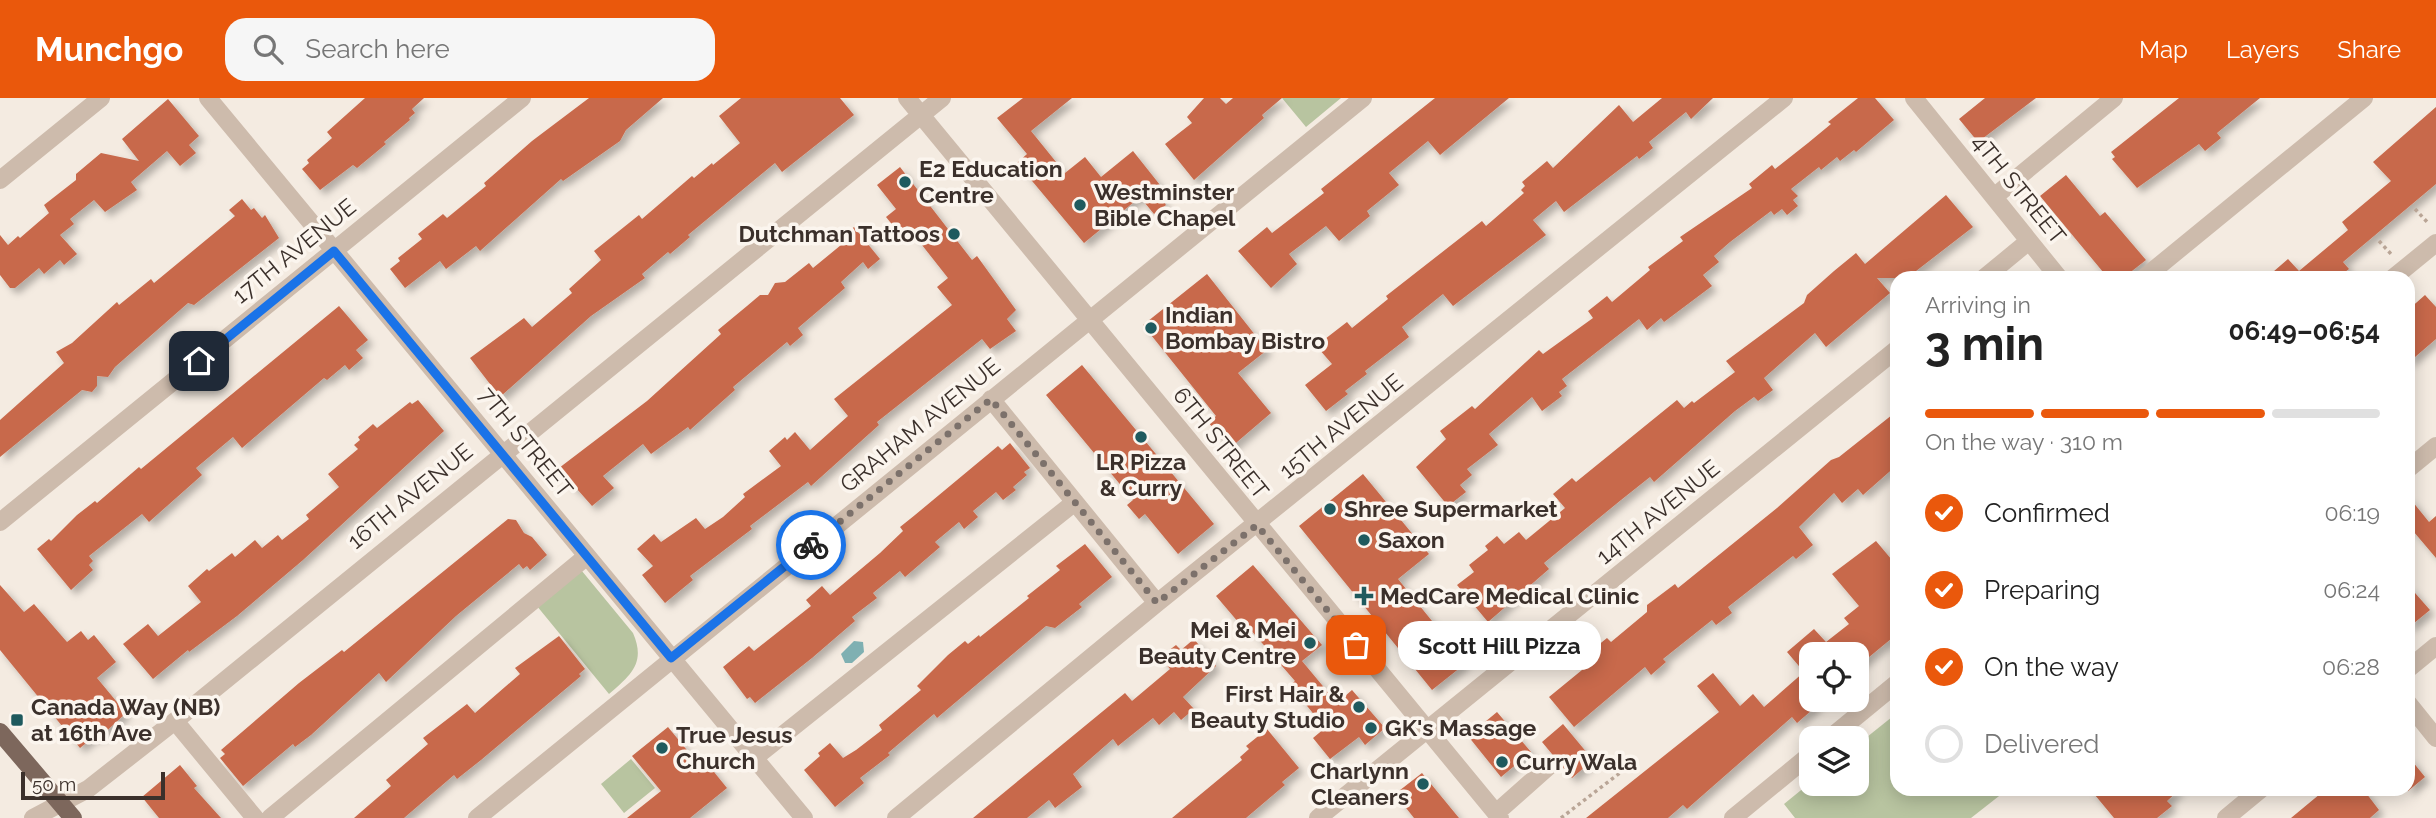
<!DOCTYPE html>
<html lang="en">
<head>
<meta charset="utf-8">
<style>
	:root { --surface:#fff; --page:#f6f6f6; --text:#222; --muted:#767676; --line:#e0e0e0; --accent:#ea580c }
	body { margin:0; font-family:Raleway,sans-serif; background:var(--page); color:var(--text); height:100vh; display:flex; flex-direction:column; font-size:26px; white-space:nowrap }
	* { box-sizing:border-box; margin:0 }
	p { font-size:23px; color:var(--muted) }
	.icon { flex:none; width:38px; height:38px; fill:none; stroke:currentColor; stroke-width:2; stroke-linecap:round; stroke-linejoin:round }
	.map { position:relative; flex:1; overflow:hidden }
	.drawer { position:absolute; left:1890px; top:173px; width:525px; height:525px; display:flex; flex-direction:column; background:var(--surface); border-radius:21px; box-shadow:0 4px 18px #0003 }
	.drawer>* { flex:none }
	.controls { position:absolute; left:1799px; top:544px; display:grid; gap:14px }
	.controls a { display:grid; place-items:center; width:70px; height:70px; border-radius:14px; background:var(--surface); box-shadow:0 4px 18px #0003; font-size:35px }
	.scale { position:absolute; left:21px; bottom:18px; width:144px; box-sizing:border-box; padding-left:7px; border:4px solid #3b302b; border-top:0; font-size:19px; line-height:24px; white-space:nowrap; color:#3b302b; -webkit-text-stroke:5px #fbf5ee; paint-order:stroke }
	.pin { position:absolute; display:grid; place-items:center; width:60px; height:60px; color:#fff; margin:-30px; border-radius:14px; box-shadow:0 4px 10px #0006 }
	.courier { position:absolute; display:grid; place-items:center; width:70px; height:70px; margin:-35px; border:5px solid #1a73e8; border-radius:50%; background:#fff; color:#222; box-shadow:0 2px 9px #0007 }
	.bubble { position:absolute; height:49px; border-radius:21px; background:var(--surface); box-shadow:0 4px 18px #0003; font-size:23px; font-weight:700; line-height:49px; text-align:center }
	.overview em { font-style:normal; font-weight:700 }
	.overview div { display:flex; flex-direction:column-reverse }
	.overview { display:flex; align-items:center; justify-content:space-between; height:119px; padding:0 35px }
	h1 { font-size:46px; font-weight:700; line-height:52px }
	.bar { display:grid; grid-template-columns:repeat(4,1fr); gap:10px 7px; align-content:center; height:84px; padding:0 35px }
	.bar i { height:9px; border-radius:5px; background:var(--line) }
	.bar .current { background:var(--accent) }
	.bar p { grid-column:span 4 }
	ol { padding:0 35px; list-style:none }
	li { display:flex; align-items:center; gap:21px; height:77px }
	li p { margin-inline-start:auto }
	li .icon { padding:7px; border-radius:50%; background:var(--accent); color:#fff; stroke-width:4 }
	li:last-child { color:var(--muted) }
	li i { width:38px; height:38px; border:4px solid var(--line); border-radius:50% }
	header { display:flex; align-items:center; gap:42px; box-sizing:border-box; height:98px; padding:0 35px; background:var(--accent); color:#fff }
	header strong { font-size:33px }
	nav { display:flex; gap:38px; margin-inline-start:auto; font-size:24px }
	.search { width:490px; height:63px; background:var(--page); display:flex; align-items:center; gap:18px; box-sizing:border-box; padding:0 24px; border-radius:21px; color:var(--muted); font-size:26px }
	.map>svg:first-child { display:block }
</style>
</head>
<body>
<header>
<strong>Munchgo</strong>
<div class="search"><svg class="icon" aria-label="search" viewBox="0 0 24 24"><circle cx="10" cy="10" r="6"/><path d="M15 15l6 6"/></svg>Search here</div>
<nav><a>Map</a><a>Layers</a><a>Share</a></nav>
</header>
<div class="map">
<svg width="2436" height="720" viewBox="0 0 2436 720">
	<defs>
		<filter id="shadow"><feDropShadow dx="5" dy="5" stdDeviation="3.5" flood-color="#0004"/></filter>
	</defs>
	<rect width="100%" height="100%" fill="#f4ebe1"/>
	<path fill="#b8c4a0" d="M1282 0H1341L1306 29Z
		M577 467 633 535C646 565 631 577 609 596L532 502Z
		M1897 615V691H2008L1971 720H1795L1784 706 1811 684 1857 686V647Z
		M631 661 655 690 624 715 601 686Z"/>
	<path fill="#7fb0b2" d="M854 543 863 544 864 554 852 565H845L841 556Z"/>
	<path fill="#c8694b" filter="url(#shadow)" d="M365 0H424L412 11 415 15 409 20 410 22 384 44 386 46 357 70 353 67 320 92 302 71 309 65 307 62 332 40 327 34Z
		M589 0H663L626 32 620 43 563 83 561 81 480 153 476 148 446 171 440 163 405 190 390 171 400 163 398 160 422 141 418 136 443 116 447 120 486 88 484 85 532 43Z
		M741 0H840L854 17 782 74 775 65 688 137 690 139 670 156 668 154 642 176 645 180 591 218 500 299 470 260 524 220 532 229 572 195 569 191 601 162 594 153 639 117 642 121 692 78 694 80 712 65 713 67 740 45 719 18Z
		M1023 0H1072L1031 33 1065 75 1085 59 1101 79 1133 53 1160 87 1155 92 1166 107 1154 116 1140 99 1084 145 1017 65 1027 56 997 20Z
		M1204 0H1220L1226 6 1233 0H1282L1262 17 1264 20 1194 82 1165 46 1192 25 1187 19Z
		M1435 0H1509L1440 57 1428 43 1389 75 1399 87 1367 113 1370 118 1339 143 1326 128 1289 156 1297 166 1271 190 1238 153 1267 129 1272 135 1324 95 1321 91Z
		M1662 0H1713L1691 21 1686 14 1649 44 1653 50 1639 61 1637 58 1564 114 1556 103 1533 122 1546 137 1453 208 1443 196 1402 229 1409 239 1365 273 1367 276 1345 293 1348 296 1326 313 1305 287 1332 266 1319 251 1328 244 1325 241 1347 224 1352 230 1388 201 1386 198 1482 123 1486 128 1524 95 1521 92 1525 88 1522 84 1547 63 1553 70 1619 7 1633 24Z
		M1858 0H1875L1894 22 1856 54 1854 52 1840 63 1837 59 1821 72 1819 69 1791 91 1798 98 1793 102 1798 108 1787 117 1782 111 1774 117 1771 113 1730 144 1714 158 1719 164 1703 177 1712 188 1664 224 1661 220 1647 232 1639 221 1562 281 1567 288 1559 294 1562 298 1542 313 1532 299 1489 336 1498 347 1467 371 1472 377 1460 387 1466 394 1448 408 1416 369 1446 341 1440 333 1472 308 1475 311 1539 252 1543 256 1593 220 1588 213 1607 198 1612 204 1650 172 1648 169 1683 143 1680 139 1752 90 1749 86 1772 67 1775 71 1808 45 1831 26 1828 24Z
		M1985 0H2036L1978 44 1959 21Z
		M2179 0H2260L2217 35 2221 40 2205 53 2199 46 2137 90 2112 61 2115 59 2111 54Z
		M168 1 199 38 189 47 196 55 180 68 167 53 131 84 137 92 105 114 94 102 70 121 74 126 60 137 77 156 64 167 60 162 44 176 39 170 15 190H10L0 177V137L8 147 18 138 20 140 49 115 44 107 76 82V76L101 55 139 63 122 41Z
		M2436 9V86L2343 164 2349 171 2337 180H2266L2288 161 2299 173 2348 132 2342 124 2391 83 2373 64Z
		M900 69 972 162 977 158 1016 212 1007 221 1016 233 990 251 982 241 877 324 879 327 811 388 808 384 750 428 752 431 690 478 693 482 665 505 642 477 653 468 637 451 654 436 661 444 696 420 705 431 723 419 745 399 743 396 781 368 769 353 785 339 787 342 795 334 810 352 848 318 834 301 952 207 937 189 948 180 907 128 899 135 886 119 896 111 877 87Z
		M2066 77 2100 118 2105 114 2146 162 2123 180H2108L2040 98Z
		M1946 97 1973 129 1907 180H1877L1890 195 1826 249 1815 235 1764 280 1773 292 1758 303 1754 299 1735 313 1654 384 1650 379 1621 402 1544 465 1549 471 1488 524 1457 487 1474 474 1469 467 1488 452 1485 448 1497 438 1504 446 1519 434 1526 442 1565 410 1553 396 1572 380 1576 384 1677 302 1684 310 1692 303 1694 305 1735 274 1726 263 1804 205 1807 197 1834 173 1856 155 1865 166Z
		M242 101 251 112 254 110 262 120 265 117 279 140 194 207 188 205 115 269 108 279 97 278V288L92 294 82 292 0 359V322L64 265 56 254 72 245 117 204 119 207 151 181 154 185 235 118 229 112Z
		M854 129 880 161 868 171 863 164 841 184 845 190 798 230 803 237 790 248 787 244 733 289 735 292 690 332 688 329 651 356 643 346 603 378 614 390 592 408 577 391 575 392 559 370 647 303 721 236 718 232 747 208 760 197H768L775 185 785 184 809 165 813 170 841 147 837 143Z
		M1207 176 1267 252 1238 275 1271 315 1230 350 1208 324 1216 318 1143 227Z
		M2425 197 2436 209V241L2408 265V212Z
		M339 208 368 242 356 252 363 260 349 272 345 267 327 282 324 280 242 350 233 339 196 370 202 377 149 424 142 416 89 458 93 463 89 467 93 472 71 492 37 451 49 441 51 443 77 417 95 403 97 405 139 369 141 371Z
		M1082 267 1214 426 1178 456 1145 416 1139 421 1127 407 1133 402 1046 297Z
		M418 302 444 333 303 462 237 518 189 554 188 552 153 581 123 546 148 526 158 538 201 504 188 488 207 471 209 473 232 455 235 459 255 442 262 450 278 437 282 442 309 421 306 417 339 389 328 376 358 351 354 347 360 342 358 339 373 326 377 330 410 304 412 306Z
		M1897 313V367L1863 397 1858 391 1842 405 1834 395 1799 429 1813 447 1796 461 1793 458 1728 509 1732 515 1716 527 1712 522 1663 561 1666 564 1651 577 1645 569 1574 629 1549 599 1582 572 1576 565 1607 540 1611 544 1647 514V507L1675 486 1678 490 1777 410 1831 362 1839 359Z
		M1010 345 1030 370 1024 374 1027 377 1013 389 1016 392 1003 402 996 394 973 413 978 419 964 431 959 424 935 444 940 449 905 479 900 473 873 495 877 500 852 519 855 523 812 560 755 605 750 599 747 601 723 569 749 548 754 553 811 508 806 502 822 488 830 497 880 455 903 433 900 429 915 417 998 348 1002 352Z
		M1363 376 1429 456 1398 481 1466 565 1432 592 1299 428Z
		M2408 398 2429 424 2436 418V460L2408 427Z
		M508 421 516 422 524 435 532 439 547 457 530 472 527 468 523 471 519 466 456 518 386 584 379 575 311 637 295 649 293 646 243 688 220 660 225 656 221 652 299 585 342 552 344 554Z
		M1876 443 1897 468V536L1857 569V556H1811V602L1819 606 1797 625 1792 619 1687 711 1683 707 1668 720H1586L1719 614 1697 588 1713 575 1740 608 1753 596 1764 609 1804 574 1787 554 1814 531 1826 544 1849 526 1844 520 1859 508 1832 476Z
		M1085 446 1112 479 1079 506 1082 509 1055 530 1046 528 937 620 934 616 888 655 890 657 860 680 864 685 835 709 804 672 820 658 818 655 830 645 843 660 856 652 882 632 879 627 921 592 917 588 948 557 965 543 968 546 979 537 980 539 1029 500 1027 498 1060 472 1056 468Z
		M1253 467 1322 547 1302 563 1337 605 1352 592 1385 630 1365 647 1359 639 1330 661 1313 640 1325 630 1290 587 1295 583 1242 522 1239 525 1216 498Z
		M0 487 24 514 34 506 67 544 81 533 88 542 94 537 116 564 97 580 126 615 99 640 96 637 80 650 0 552Z
		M2408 487 2430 512 2408 530Z
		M559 538 585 571 579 576 581 578 481 662 457 681 454 677 404 720H354L391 688 386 682 428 646 423 640 467 606 475 615 520 576 515 570Z
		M1194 541 1216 568 1183 599 1194 611 1181 622 1174 614 1159 627 1153 620 1118 648 1113 641 1073 676 1082 689 1055 710 1049 702 1027 720H973L1125 595 1132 603 1170 571 1160 559 1176 547 1181 552Z
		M1497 614 1531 654 1501 679 1468 638Z
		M1563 626 1593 662 1572 680 1542 644Z
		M668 629 695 662 701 658 727 690 690 720H627L661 693 632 658Z
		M1267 631 1299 670 1282 684 1285 687 1246 720H1172L1242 662 1240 659 1249 651 1246 648Z
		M2408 658 2425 679 2408 693Z
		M180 667 197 688 194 690 221 720H159L142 699Z
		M1422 675 1459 720H1414L1395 696Z
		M2090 691H2180L2167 703 2172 708 2157 720H2114Z
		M2326 691H2363L2379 712 2370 720H2291Z"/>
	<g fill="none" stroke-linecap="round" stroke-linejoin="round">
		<path stroke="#b9a596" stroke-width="3.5" stroke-dasharray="3.5 3.5" stroke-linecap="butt" d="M2415 111 2429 126
			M2379 143 2392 157
			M1561 720 1638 661"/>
		<path stroke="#cdbbac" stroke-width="18" d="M208 0 804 720
			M907 0 1500 720
			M1914 0 2059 180
			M0 82 101 0
			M1994 99 2114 0
			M1984 180 2029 143
			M2144 180 2364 0
			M2393 180 2436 145
			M991 301 1157 505
			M2408 371 2436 348
			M0 424 522 0
			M2408 571 2436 548
			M2408 605 2436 640
			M175 623 255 720
			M1830 640 1897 585
			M754 660 1075 404
			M1496 715 1549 668
			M33 720 88 691 175 623 942 0
			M270 720 587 458
			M477 720 1363 0
			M896 720 1157 505 1784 0
			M1318 720 1897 251
			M1733 720 1811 656
			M2226 720 2261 691"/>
		<path stroke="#7d675c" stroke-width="18" d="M0 634 73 720"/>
	</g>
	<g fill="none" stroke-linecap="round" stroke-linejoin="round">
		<path stroke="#7c716b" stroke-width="7" stroke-dasharray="0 12.6" d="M811 447 991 301 1157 505 1257 427 1356 547"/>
		<path stroke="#1a73e8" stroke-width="9" d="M199 263 334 153 671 560 811 447"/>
	</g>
	<g fill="#1f5a5e" stroke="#fbf5ee" stroke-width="2.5">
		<circle cx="905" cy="84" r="7"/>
		<circle cx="1080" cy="107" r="7"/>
		<circle cx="954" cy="136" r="7"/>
		<circle cx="1151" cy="230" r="7"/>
		<circle cx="1141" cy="339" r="7"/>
		<circle cx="1330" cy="411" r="7"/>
		<circle cx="1364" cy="442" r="7"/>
		<path d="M1360.5 487.5h7v7h7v7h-7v7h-7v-7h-7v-7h7z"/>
		<circle cx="1310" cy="545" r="7"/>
		<circle cx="1359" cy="609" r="7"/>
		<rect x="10" y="615" width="14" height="14" rx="3.5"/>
		<circle cx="1371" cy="630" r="7"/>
		<circle cx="662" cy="650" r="7"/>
		<circle cx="1502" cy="664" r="7"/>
		<circle cx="1423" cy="686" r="7"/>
	</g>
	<g text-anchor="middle" stroke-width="7" stroke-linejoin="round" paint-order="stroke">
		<g font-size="23" font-weight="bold" fill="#3b302b" stroke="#fbf5ee" text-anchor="start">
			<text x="919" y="79">E2 Education<tspan x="919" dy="26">Centre</tspan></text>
			<text x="1094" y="102">Westminster<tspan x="1094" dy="26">Bible Chapel</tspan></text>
			<text x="940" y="144" text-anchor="end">Dutchman Tattoos</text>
			<text x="1165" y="225">Indian<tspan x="1165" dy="26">Bombay Bistro</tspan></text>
			<text x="1141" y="372" text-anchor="middle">LR Pizza<tspan x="1141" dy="26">&amp; Curry</tspan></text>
			<text x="1344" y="419">Shree Supermarket</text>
			<text x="1378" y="450">Saxon</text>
			<text x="1380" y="506">MedCare Medical Clinic</text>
			<text x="1296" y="540" text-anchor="end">Mei &amp; Mei<tspan x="1296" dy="26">Beauty Centre</tspan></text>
			<text x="1345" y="604" text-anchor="end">First Hair &amp;<tspan x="1345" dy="26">Beauty Studio</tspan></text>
			<text x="31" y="617">Canada Way (NB)<tspan x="31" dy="26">at 16th Ave</tspan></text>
			<text x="1385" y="638">GK's Massage</text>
			<text x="676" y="645">True Jesus<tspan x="676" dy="26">Church</tspan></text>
			<text x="1516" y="672">Curry Wala</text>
			<text x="1409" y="681" text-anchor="end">Charlynn<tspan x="1409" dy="26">Cleaners</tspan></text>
		</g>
		<g font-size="23" fill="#3b302b" stroke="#fbf5ee">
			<text transform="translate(2019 91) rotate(51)" y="8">4TH STREET</text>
			<text transform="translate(294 153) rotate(-39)" y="8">17TH AVENUE</text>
			<text transform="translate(920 327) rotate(-39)" y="8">GRAHAM AVENUE</text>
			<text transform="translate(1341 328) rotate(-39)" y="8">15TH AVENUE</text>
			<text transform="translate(526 344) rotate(51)" y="8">7TH STREET</text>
			<text transform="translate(1221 345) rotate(51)" y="8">6TH STREET</text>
			<text transform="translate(410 398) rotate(-39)" y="8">16TH AVENUE</text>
			<text transform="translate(1658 414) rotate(-39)" y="8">14TH AVENUE</text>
		</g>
	</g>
</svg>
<div class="controls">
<a><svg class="icon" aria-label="locate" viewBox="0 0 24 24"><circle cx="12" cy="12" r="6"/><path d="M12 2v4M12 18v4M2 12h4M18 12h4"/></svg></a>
<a><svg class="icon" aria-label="layers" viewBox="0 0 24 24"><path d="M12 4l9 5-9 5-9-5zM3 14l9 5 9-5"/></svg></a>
</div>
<div class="scale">50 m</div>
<div class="pin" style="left:1356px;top:547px;background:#ea580c"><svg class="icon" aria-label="bag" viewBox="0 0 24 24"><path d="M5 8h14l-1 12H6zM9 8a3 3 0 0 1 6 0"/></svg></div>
<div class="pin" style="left:199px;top:263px;background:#1f2937"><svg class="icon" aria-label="home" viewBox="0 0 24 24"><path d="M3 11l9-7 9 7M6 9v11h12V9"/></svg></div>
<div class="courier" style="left:811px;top:447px"><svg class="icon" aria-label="bike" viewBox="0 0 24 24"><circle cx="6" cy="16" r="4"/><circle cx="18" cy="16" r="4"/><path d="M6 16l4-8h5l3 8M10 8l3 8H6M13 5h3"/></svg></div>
<div class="bubble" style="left:1398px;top:523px;width:203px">Scott Hill Pizza</div>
<section class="drawer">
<div class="overview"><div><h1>3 min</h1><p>Arriving in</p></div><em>06:49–06:54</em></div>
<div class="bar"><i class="current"></i><i class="current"></i><i class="current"></i><i></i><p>On the way · 310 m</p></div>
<ol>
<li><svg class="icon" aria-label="check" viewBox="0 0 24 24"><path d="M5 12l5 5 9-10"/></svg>Confirmed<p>06:19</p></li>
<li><svg class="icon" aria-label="check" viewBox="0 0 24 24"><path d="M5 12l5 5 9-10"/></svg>Preparing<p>06:24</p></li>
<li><svg class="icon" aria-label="check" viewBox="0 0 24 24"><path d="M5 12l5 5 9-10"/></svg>On the way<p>06:28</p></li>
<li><i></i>Delivered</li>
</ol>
</section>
</div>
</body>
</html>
